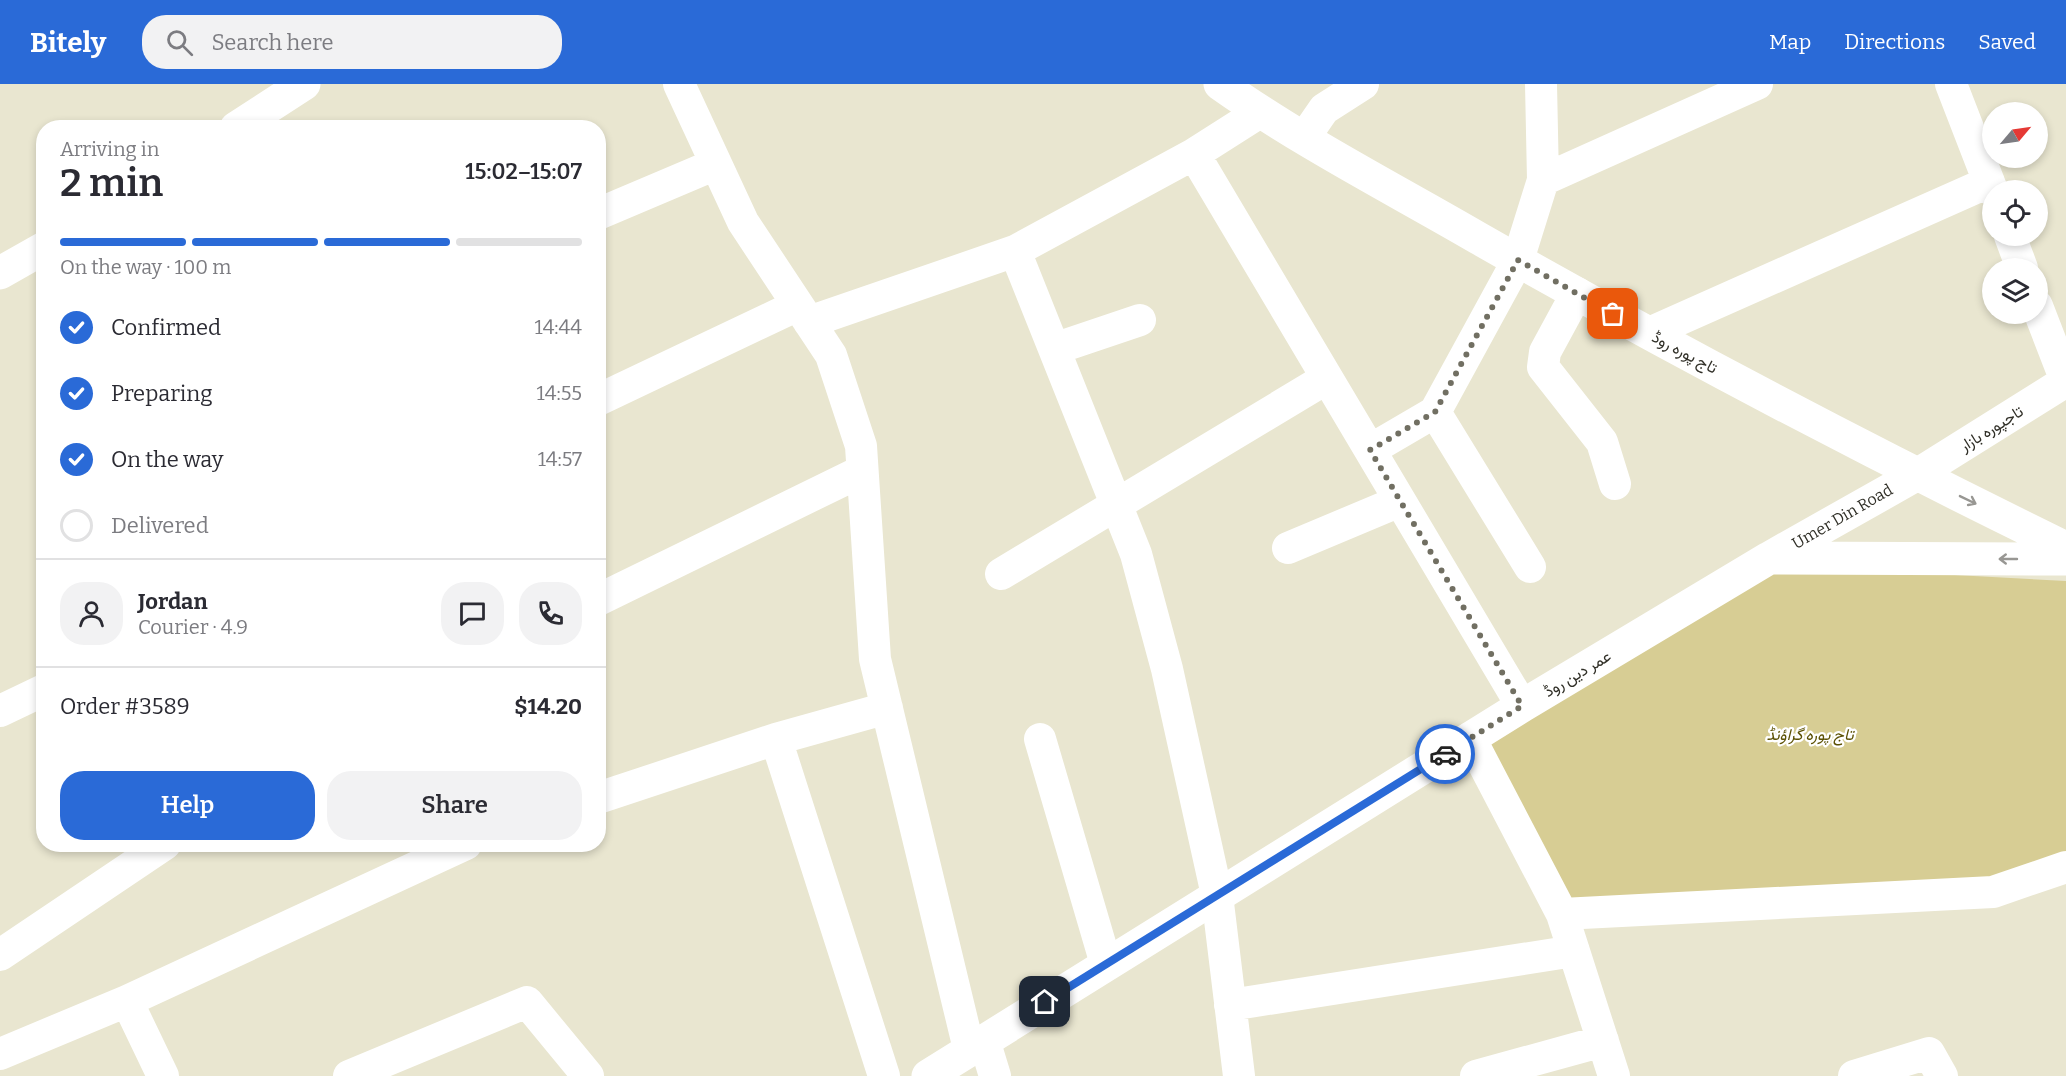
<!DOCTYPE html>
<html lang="en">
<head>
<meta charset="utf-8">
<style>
	:root { --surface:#fff; --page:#f2f2f3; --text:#2b2b33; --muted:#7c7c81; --line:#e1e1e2; --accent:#2a6ad7 }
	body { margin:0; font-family:Bitter,Vazirmatn,serif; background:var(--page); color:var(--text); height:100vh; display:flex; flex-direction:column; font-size:22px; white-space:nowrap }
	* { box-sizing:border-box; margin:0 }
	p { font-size:20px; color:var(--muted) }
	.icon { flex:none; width:33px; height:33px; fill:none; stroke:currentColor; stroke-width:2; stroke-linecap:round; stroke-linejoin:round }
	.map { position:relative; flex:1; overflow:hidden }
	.details { position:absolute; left:36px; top:36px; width:570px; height:732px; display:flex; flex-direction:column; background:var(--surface); border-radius:24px; box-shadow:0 3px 9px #0003 }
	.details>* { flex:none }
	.needle { width:39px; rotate:61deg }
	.buttons { position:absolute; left:1982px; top:18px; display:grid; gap:12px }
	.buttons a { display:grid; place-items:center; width:66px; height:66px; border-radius:50%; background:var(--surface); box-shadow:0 3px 9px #0003; font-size:30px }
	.pin { position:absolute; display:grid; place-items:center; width:51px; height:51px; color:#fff; margin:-26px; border-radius:12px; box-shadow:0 3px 9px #0006 }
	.courier { position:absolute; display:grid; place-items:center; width:60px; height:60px; margin:-30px; border:4px solid #2a6ad7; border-radius:50%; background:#fff; color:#222; box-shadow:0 2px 8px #0007 }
	.headline em { font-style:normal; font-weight:600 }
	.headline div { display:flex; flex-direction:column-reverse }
	.headline { display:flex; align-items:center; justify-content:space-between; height:102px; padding:0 24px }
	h1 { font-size:39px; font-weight:600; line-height:45px }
	.bar { display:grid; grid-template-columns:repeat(4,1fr); gap:9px 6px; align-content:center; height:72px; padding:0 24px }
	.bar i { height:8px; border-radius:4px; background:var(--line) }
	.bar .current { background:var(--accent) }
	.bar p { grid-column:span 4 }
	.line { display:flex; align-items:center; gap:15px; padding:0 24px; border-top:2px solid var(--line) }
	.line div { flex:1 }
	.round { display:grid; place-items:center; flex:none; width:63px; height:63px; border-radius:24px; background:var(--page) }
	ol { padding:0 24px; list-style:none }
	li { display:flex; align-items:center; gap:18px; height:66px }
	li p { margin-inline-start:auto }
	li .icon { padding:6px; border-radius:50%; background:var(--accent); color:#fff; stroke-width:4 }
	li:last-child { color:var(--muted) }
	li i { width:33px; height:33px; border:3px solid var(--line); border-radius:50% }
	.cta { display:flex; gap:12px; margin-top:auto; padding:12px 24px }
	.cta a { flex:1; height:69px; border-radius:24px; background:var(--accent); color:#fff; font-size:24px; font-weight:600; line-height:69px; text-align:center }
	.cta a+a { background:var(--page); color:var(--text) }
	header { display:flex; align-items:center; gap:36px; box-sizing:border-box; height:84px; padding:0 30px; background:var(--accent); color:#fff }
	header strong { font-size:28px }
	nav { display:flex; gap:33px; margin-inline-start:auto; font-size:21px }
	.search { width:420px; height:54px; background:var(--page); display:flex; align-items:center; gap:15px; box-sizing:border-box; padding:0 21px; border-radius:24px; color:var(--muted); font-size:22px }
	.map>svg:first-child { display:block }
</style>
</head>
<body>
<header>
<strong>Bitely</strong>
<div class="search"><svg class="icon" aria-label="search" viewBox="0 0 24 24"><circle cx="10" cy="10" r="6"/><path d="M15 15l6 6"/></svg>Search here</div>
<nav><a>Map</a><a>Directions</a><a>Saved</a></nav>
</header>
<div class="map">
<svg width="2066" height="992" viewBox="0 0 2066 992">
	<rect width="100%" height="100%" fill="#e9e6d0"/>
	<path fill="#d7cd94" d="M1769 481 2066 497V783L1993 808 1562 830 1470 654Z"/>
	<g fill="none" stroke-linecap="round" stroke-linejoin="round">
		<path stroke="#fff" stroke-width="32" d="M679 0 743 138 831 271 861 362 875 575 969 965
			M1951 0 1992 106
			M1304 54 1324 25 1363 0
			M1194 70 1260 28
			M1543 96 1757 0
			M598 130 716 80
			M2010 152 2022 184
			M1015 167 1136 470 1167 585 1217 811 1239 992
			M1577 209 1545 268 1543 283 1602 358 1615 400
			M2037 222 2066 297
			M809 238 1015 167 1194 70 1522 622
			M1649 249 1989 98
			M1054 265 1140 236
			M598 316 798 221
			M1435 328 1530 483
			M1370 366 1435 328 1518 176 1543 96 1541 0
			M1916 391 2066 297
			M1288 464 1400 417
			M1001 490 1327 294
			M598 516 862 387
			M0 627 44 606
			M1470 654 1562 830 1614 992
			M776 655 884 992
			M1040 655 1106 880
			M598 714 776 655 887 624
			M1562 830 1993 808 2066 783
			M0 871 165 760
			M127 917 163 992
			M1230 921 1574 867
			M984 956 995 992
			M0 970 127 917 466 760
			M349 992 527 918 588 992
			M1476 992 1603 957
			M1854 992 1929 969 1942 992"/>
		<path stroke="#fff" stroke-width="33" d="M1220 0C1302 58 1392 104 1478 154 1671 264 1867 367 2066 464
			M236 44 304 0
			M0 189 44 164
			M1771 474 2066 475
			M928 992 1522 622 1769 474 1916 391"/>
	</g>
	<defs><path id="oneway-shaft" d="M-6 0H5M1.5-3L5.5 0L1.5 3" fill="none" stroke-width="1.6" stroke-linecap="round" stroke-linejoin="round" transform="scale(1.5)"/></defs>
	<g stroke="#989793">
		<use href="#oneway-shaft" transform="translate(1968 416) rotate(26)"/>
		<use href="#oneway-shaft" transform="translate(2008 475) rotate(180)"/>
	</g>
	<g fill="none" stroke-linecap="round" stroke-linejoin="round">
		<path stroke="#716f62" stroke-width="6" stroke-dasharray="0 10.8" d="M1445 670 1522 622 1370 366 1435 328 1518 176 1613 230"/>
		<path stroke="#2a6ad7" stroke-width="8" d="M1045 918 1445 670"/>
	</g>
	<g text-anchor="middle" stroke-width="4.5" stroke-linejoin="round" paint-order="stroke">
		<g font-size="16" fill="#302f27" stroke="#fff">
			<text transform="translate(1685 268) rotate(28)" y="6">تاج پورہ روڈ</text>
			<text transform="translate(1991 344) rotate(-32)" y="6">تاجپورہ بازار</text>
			<text transform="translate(1842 432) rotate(-30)" y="6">Umer Din Road</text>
			<text transform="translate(1577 589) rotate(-31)" y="6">عمر دین روڈ</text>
		</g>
		<g font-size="16" font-style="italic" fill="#5c5104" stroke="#fff">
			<text x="1810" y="656">تاج پورہ گراؤنڈ</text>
		</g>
	</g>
</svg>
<div class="buttons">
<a><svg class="needle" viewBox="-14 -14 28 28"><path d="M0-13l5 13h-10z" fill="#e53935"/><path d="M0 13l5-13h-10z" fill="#7c7c81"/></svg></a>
<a><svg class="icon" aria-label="locate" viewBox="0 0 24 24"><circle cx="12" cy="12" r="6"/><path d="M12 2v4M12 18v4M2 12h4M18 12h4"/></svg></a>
<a><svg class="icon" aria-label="layers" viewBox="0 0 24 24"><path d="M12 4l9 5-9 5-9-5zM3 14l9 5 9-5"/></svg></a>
</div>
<div class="pin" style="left:1613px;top:230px;background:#ea580c"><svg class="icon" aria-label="bag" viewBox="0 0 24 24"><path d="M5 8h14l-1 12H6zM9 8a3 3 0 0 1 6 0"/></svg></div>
<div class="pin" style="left:1045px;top:918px;background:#1f2937"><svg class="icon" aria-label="home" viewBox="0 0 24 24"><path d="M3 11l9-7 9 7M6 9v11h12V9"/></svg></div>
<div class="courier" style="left:1445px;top:670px"><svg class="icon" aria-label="car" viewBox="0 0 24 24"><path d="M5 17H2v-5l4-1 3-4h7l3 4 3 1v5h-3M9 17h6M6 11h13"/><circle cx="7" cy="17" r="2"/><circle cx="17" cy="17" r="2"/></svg></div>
<section class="details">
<div class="headline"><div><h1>2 min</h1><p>Arriving in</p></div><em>15:02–15:07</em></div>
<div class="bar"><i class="current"></i><i class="current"></i><i class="current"></i><i></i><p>On the way · 100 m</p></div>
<ol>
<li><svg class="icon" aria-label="check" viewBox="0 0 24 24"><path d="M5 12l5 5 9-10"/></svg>Confirmed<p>14:44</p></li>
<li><svg class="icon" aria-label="check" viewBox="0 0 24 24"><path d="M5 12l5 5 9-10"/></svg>Preparing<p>14:55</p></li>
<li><svg class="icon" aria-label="check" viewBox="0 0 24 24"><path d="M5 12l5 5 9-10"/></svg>On the way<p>14:57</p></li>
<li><i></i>Delivered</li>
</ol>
<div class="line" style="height:108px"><a class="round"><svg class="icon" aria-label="person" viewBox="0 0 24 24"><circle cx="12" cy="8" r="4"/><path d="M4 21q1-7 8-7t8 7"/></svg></a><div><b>Jordan</b><p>Courier · 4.9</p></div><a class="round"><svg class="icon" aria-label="chat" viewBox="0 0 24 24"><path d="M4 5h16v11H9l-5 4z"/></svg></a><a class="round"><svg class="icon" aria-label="phone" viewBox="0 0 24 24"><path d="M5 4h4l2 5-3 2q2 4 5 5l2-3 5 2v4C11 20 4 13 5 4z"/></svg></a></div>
<div class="line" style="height:78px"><div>Order #3589</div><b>$14.20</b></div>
<div class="cta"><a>Help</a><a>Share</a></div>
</section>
</div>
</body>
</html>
